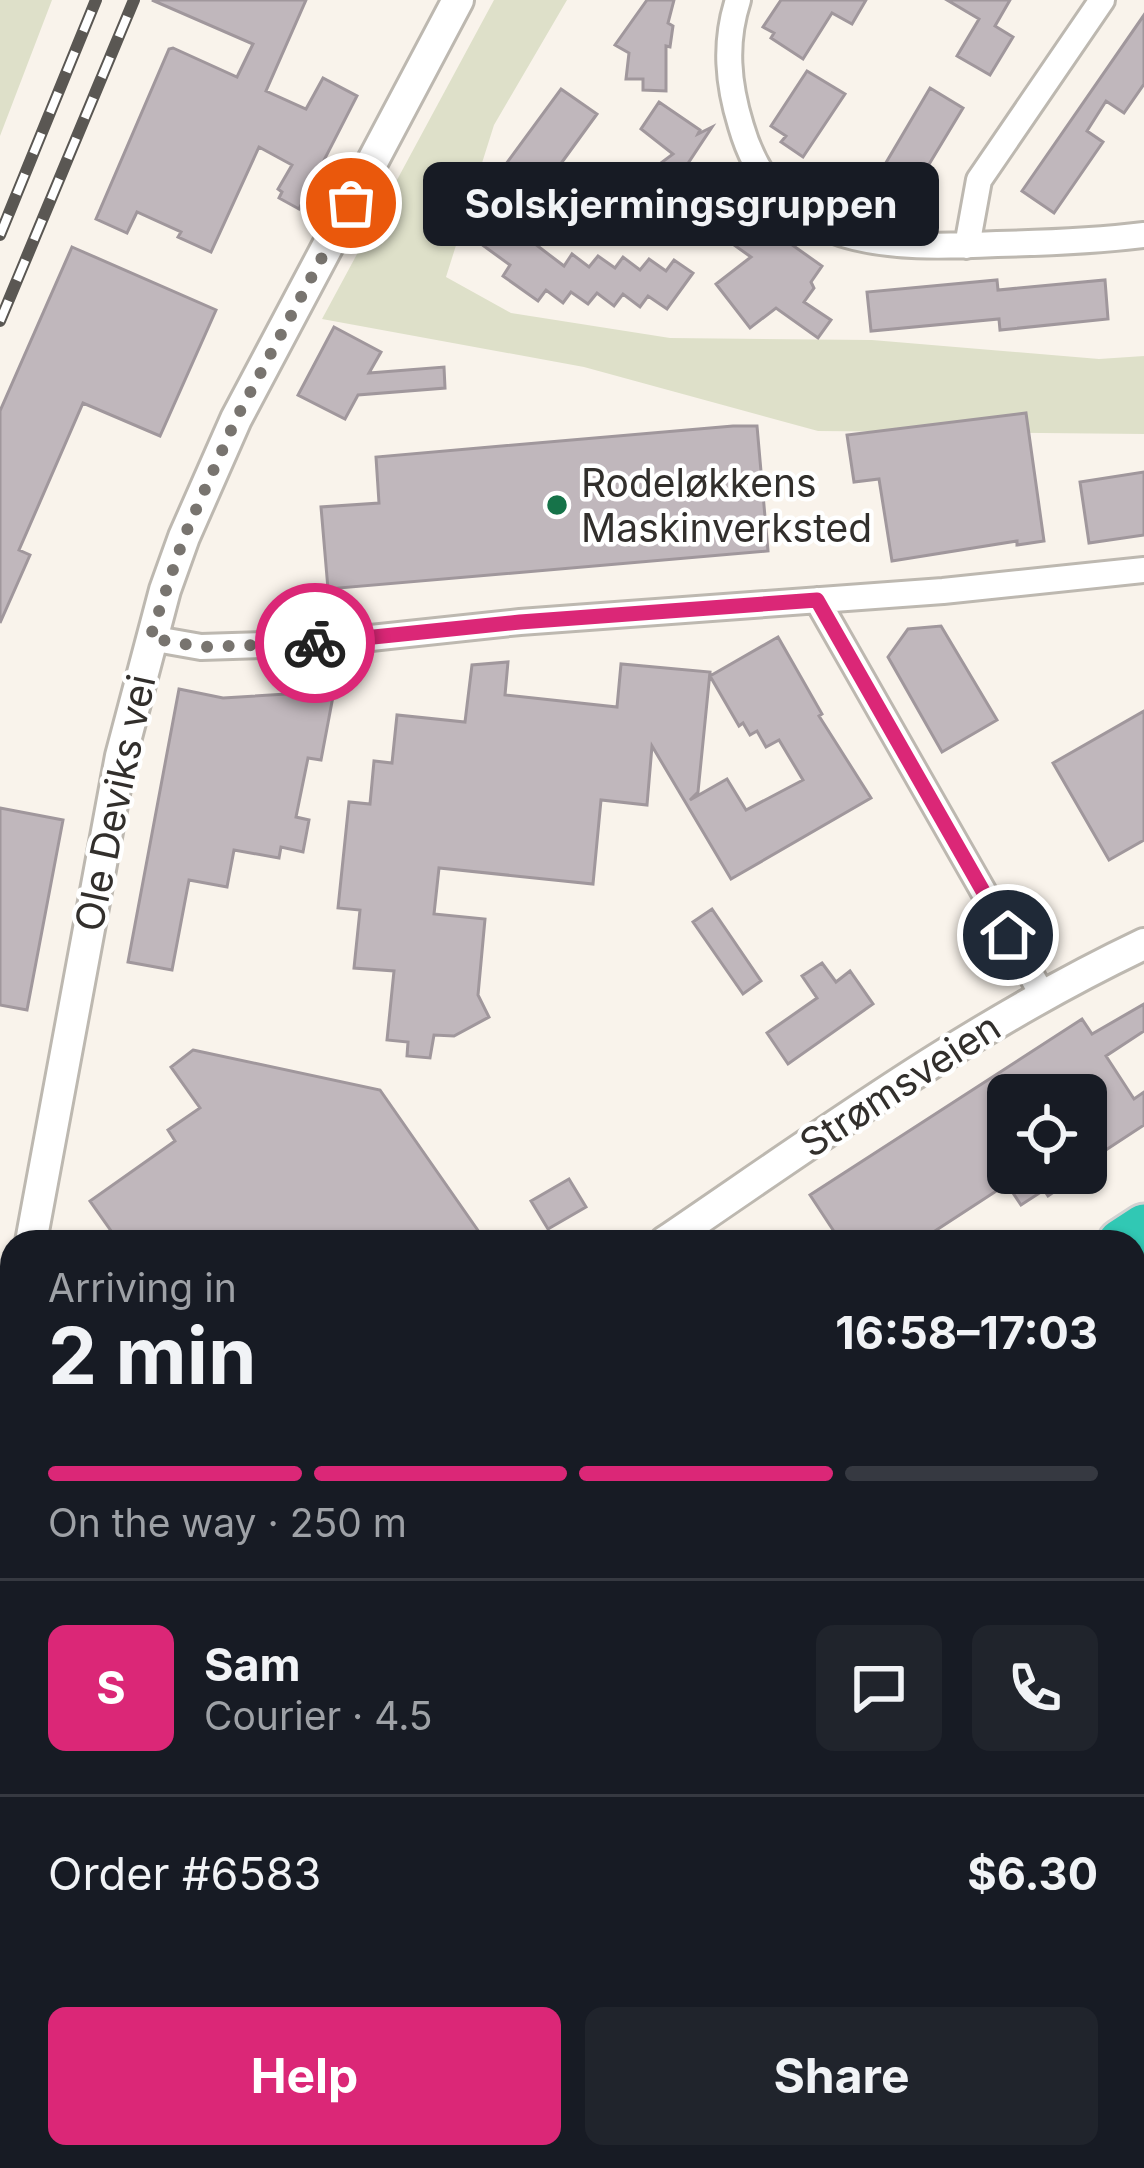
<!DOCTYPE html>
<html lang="en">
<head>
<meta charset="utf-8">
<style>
	:root { --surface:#171b24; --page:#20242c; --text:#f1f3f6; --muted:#9ea1a6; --line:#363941; --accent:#db2777 }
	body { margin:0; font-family:Inter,sans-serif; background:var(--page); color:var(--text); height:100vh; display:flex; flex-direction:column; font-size:45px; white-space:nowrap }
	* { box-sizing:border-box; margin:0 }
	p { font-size:39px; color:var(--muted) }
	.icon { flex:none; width:66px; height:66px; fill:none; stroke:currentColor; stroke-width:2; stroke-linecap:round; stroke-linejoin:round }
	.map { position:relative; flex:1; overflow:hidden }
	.panel { position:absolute; left:0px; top:1230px; width:1146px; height:939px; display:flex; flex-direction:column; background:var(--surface); border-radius:36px 36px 0 0; box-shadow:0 3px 9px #0004 }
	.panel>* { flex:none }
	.fabs { position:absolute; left:987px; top:1074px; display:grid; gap:24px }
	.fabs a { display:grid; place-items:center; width:120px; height:120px; border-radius:18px; background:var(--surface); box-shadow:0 3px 9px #0004; font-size:60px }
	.pin { position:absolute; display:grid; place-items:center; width:102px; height:102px; color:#fff; margin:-51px; border:6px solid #fff; border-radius:50%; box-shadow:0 3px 12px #0007 }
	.courier { position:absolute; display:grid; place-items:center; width:120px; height:120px; margin:-60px; border:9px solid #db2777; border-radius:50%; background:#fff; color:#222; box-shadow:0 3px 15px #0007 }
	.bubble { position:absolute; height:84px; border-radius:18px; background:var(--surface); box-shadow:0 3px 9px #0004; font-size:39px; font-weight:700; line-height:84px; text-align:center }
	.headline em { font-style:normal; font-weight:700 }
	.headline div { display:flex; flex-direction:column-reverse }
	.headline { display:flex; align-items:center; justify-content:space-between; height:204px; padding:0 48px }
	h1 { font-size:78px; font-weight:700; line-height:90px }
	.bar { display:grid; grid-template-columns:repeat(4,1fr); gap:18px 12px; align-content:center; height:144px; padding:0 48px }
	.bar i { height:15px; border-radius:9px; background:var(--line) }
	.bar .active { background:var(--accent) }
	.bar p { grid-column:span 4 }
	.line { display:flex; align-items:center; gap:30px; padding:0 48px; border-top:3px solid var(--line) }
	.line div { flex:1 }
	.round { display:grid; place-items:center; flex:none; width:126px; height:126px; border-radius:18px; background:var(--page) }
	.primary-button { display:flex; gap:24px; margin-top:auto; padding:24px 48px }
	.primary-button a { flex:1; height:138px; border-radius:18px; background:var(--accent); color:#fff; font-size:48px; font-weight:700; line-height:138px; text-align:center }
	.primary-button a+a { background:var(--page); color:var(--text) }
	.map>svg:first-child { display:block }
</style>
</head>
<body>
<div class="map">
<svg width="1144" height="2168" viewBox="0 0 1144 2168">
	<rect width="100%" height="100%" fill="#f9f3eb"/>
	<path fill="#dee0c9" d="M0 0H52L0 136Z
		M494 0H567L494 125 446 277 511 313 670 338 872 340 1099 359 1144 356V434L818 431 584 367 322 319Z
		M1144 1317V1660L1134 1658V1324Z
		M1134 1791 1144 1792V2156L1101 2168H503L482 2157H1134Z"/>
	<path fill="#c0b7bc" stroke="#a0979c" stroke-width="3" d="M152 0H306L266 91 306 109 323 78 357 96 299 209 279 198 282 192 278 189 292 165 259 147 211 252 178 237 181 232 137 212 127 233 96 219 169 49 173 48 237 77 253 44Z
		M647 0H674L668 23 673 26 670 47 666 46V91L643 90V79H626L629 53 615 45Z
		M781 0H866L852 24 832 13 803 59 771 38 774 33 763 27Z
		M947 0H1010L995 26 1013 37 990 75 957 56 979 19Z
		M1144 15V84L1124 113 1106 101 1087 131 1103 142 1054 213 1022 191Z
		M807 71 845 94 803 157 781 142 786 136 771 126Z
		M930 88 963 108 896 219 864 200Z
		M561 89 597 114 514 228 564 266 572 254 589 267 598 256 615 268 623 257 640 270 649 259 666 271 674 260 693 273 667 309 648 296 640 307 623 294 614 306 597 293 588 304 571 292 563 303 546 290 538 301 503 276 510 265 470 236 495 202 484 194Z
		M659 102 700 130 698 134 712 127 681 174 696 194 682 205 688 213 672 226 637 181 673 154 641 129Z
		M754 218 822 266 811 282 814 288 804 302 831 320 818 338 776 308 750 328 716 284 751 257 734 245Z
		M72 247 216 310 160 436 83 403 19 550 30 555 0 623V411Z
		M997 280 998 290 1105 280 1108 319 1000 330 999 319 871 331 867 292Z
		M334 327 381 352 369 373 444 367 445 388 358 395 345 419 298 395Z
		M1026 413 1044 541 1017 545V541L892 561 879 479 854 482 847 435Z
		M733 426H757L768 551 328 589 321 507 379 503 376 457Z
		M1144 472V535L1089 543 1080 482Z
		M941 626 997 720 942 752 888 657 908 629Z
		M778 637 822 714 819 716 871 798 731 879 652 746 647 805 601 800 593 884 439 868 434 914 485 919 478 995 489 1017 454 1036 434 1035 430 1058 407 1056 408 1042 387 1040 394 971 354 968 360 910 338 908 349 802 370 804 374 761 392 763 397 715 465 722 472 665 508 662 505 695 617 707 621 664 710 672 698 792 690 800 727 779 746 810 803 780 779 740 766 747 757 731 750 735 743 723 739 726 710 676Z
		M179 689 223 698 334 691 321 760 308 758 296 817 309 820 303 852 281 847 279 858 234 850 227 887 189 880 172 970 128 962Z
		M1144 711V840L1109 860 1053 763Z
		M0 808 63 820 27 1010 0 1005Z
		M712 909 761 981 743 994 693 922Z
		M822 963 836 982 850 971 873 1004 788 1064 767 1033 817 998 802 976Z
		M1144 1004V1031L1106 1056 1134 1099 1144 1092V1125L1086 1163V1095H1008V1173H1082L1048 1196 1044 1190 1021 1205 1007 1184 918 1242H841L810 1195 1082 1019 1092 1034Z
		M193 1050 380 1090 486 1242H119L90 1201 175 1141 168 1130 200 1108 171 1067Z
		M569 1179 586 1207 548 1229 531 1201Z"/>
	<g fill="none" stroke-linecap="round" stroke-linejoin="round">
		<defs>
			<path id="minor" d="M738 0C724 43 728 84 741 126 777 251 890 249 997 244 1047 243 1095 241 1144 235
				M967 246 979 180 1102 0
				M817 600 1042 994
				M150 638 201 647 324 643 520 622 943 591 1144 570"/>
			<path id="tertiary" d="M31 1242 121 756 165 590 184 537 236 419 458 0
				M665 1242C821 1136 973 1025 1144 944
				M0 1409 12 1345
				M0 1612 12 1613
				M0 1652 12 1649"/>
			<path id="secondary" d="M0 2052 12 2053
				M440 2157 461 2168"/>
			<path id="trunk" d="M1134 1740 1144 1741"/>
			<path id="motorway" d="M1121 1242 1144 1227
				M1134 1304 1144 1296
				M1134 1686 1144 1689
				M0 1715 12 1711
				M0 1814 12 1812
				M0 1863 12 1860
				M0 1930 12 1927"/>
		</defs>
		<use href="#minor" stroke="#bdb8b0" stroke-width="30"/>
		<use href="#tertiary" stroke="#bdb8b0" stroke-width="36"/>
		<use href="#secondary" stroke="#bdb8b0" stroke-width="39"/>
		<use href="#trunk" stroke="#d2d1d1" stroke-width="45"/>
		<use href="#motorway" stroke="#d2d1d1" stroke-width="51"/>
		<use href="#minor" stroke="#fff" stroke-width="24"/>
		<use href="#tertiary" stroke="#fff" stroke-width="30"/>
		<use href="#secondary" stroke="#c1eee8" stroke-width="33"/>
		<use href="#trunk" stroke="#5ad3c3" stroke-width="39"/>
		<use href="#motorway" stroke="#31c8b4" stroke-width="45"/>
		<defs>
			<path id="rail" d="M0 235 96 0
				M0 321 134 0"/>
		</defs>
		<use href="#rail" stroke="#5a5753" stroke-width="12"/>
		<use href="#rail" stroke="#fff" stroke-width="8" stroke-dasharray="22" stroke-linecap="butt"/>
	</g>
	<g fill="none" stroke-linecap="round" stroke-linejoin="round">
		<path stroke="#78746f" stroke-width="12" stroke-dasharray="0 21.6" d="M315 643 201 647 150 638 184 537 236 419 351 203"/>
		<path stroke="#db2777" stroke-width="15" d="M315 643 520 622 817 600 1008 935"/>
	</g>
	<circle fill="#167349" stroke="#fff" stroke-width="4.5" cx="557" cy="505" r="12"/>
	<g text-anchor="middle" stroke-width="9" stroke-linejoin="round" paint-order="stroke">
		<g font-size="39" fill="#322f2c" stroke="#fff" text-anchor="start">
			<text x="581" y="497">Rodeløkkens<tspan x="581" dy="45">Maskinverksted</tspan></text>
		</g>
		<g font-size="39" fill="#322f2c" stroke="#fff">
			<text transform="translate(115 803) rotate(-78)" y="14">Ole Deviks vei</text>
			<text transform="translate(900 1085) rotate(-33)" y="14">Strømsveien</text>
		</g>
	</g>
</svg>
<div class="fabs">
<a><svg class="icon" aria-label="locate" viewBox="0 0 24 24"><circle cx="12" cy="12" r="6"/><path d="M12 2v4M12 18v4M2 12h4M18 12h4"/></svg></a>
</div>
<div class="pin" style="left:351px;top:203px;background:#ea580c"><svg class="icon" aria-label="bag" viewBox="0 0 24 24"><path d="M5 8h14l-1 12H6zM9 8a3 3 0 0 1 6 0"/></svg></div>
<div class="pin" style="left:1008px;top:935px;background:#1f2937"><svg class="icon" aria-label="home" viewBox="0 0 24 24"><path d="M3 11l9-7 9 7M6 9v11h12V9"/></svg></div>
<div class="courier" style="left:315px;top:643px"><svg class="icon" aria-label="bike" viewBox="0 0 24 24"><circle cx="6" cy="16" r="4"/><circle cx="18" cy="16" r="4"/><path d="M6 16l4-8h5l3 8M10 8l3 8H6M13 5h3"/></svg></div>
<div class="bubble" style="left:423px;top:162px;width:516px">Solskjermingsgruppen</div>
<section class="panel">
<div class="headline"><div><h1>2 min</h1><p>Arriving in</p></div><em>16:58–17:03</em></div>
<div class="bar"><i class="active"></i><i class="active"></i><i class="active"></i><i></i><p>On the way · 250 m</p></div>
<div class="line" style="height:216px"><b class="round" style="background:var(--accent);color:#fff">S</b><div><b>Sam</b><p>Courier · 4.5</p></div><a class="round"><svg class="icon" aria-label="chat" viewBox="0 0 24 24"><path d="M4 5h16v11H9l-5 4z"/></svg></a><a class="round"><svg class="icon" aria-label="phone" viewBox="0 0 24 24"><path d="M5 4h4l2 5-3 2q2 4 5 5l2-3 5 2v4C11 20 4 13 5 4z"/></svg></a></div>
<div class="line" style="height:156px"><div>Order #6583</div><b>$6.30</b></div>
<div class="primary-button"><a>Help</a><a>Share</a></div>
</section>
</div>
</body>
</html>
